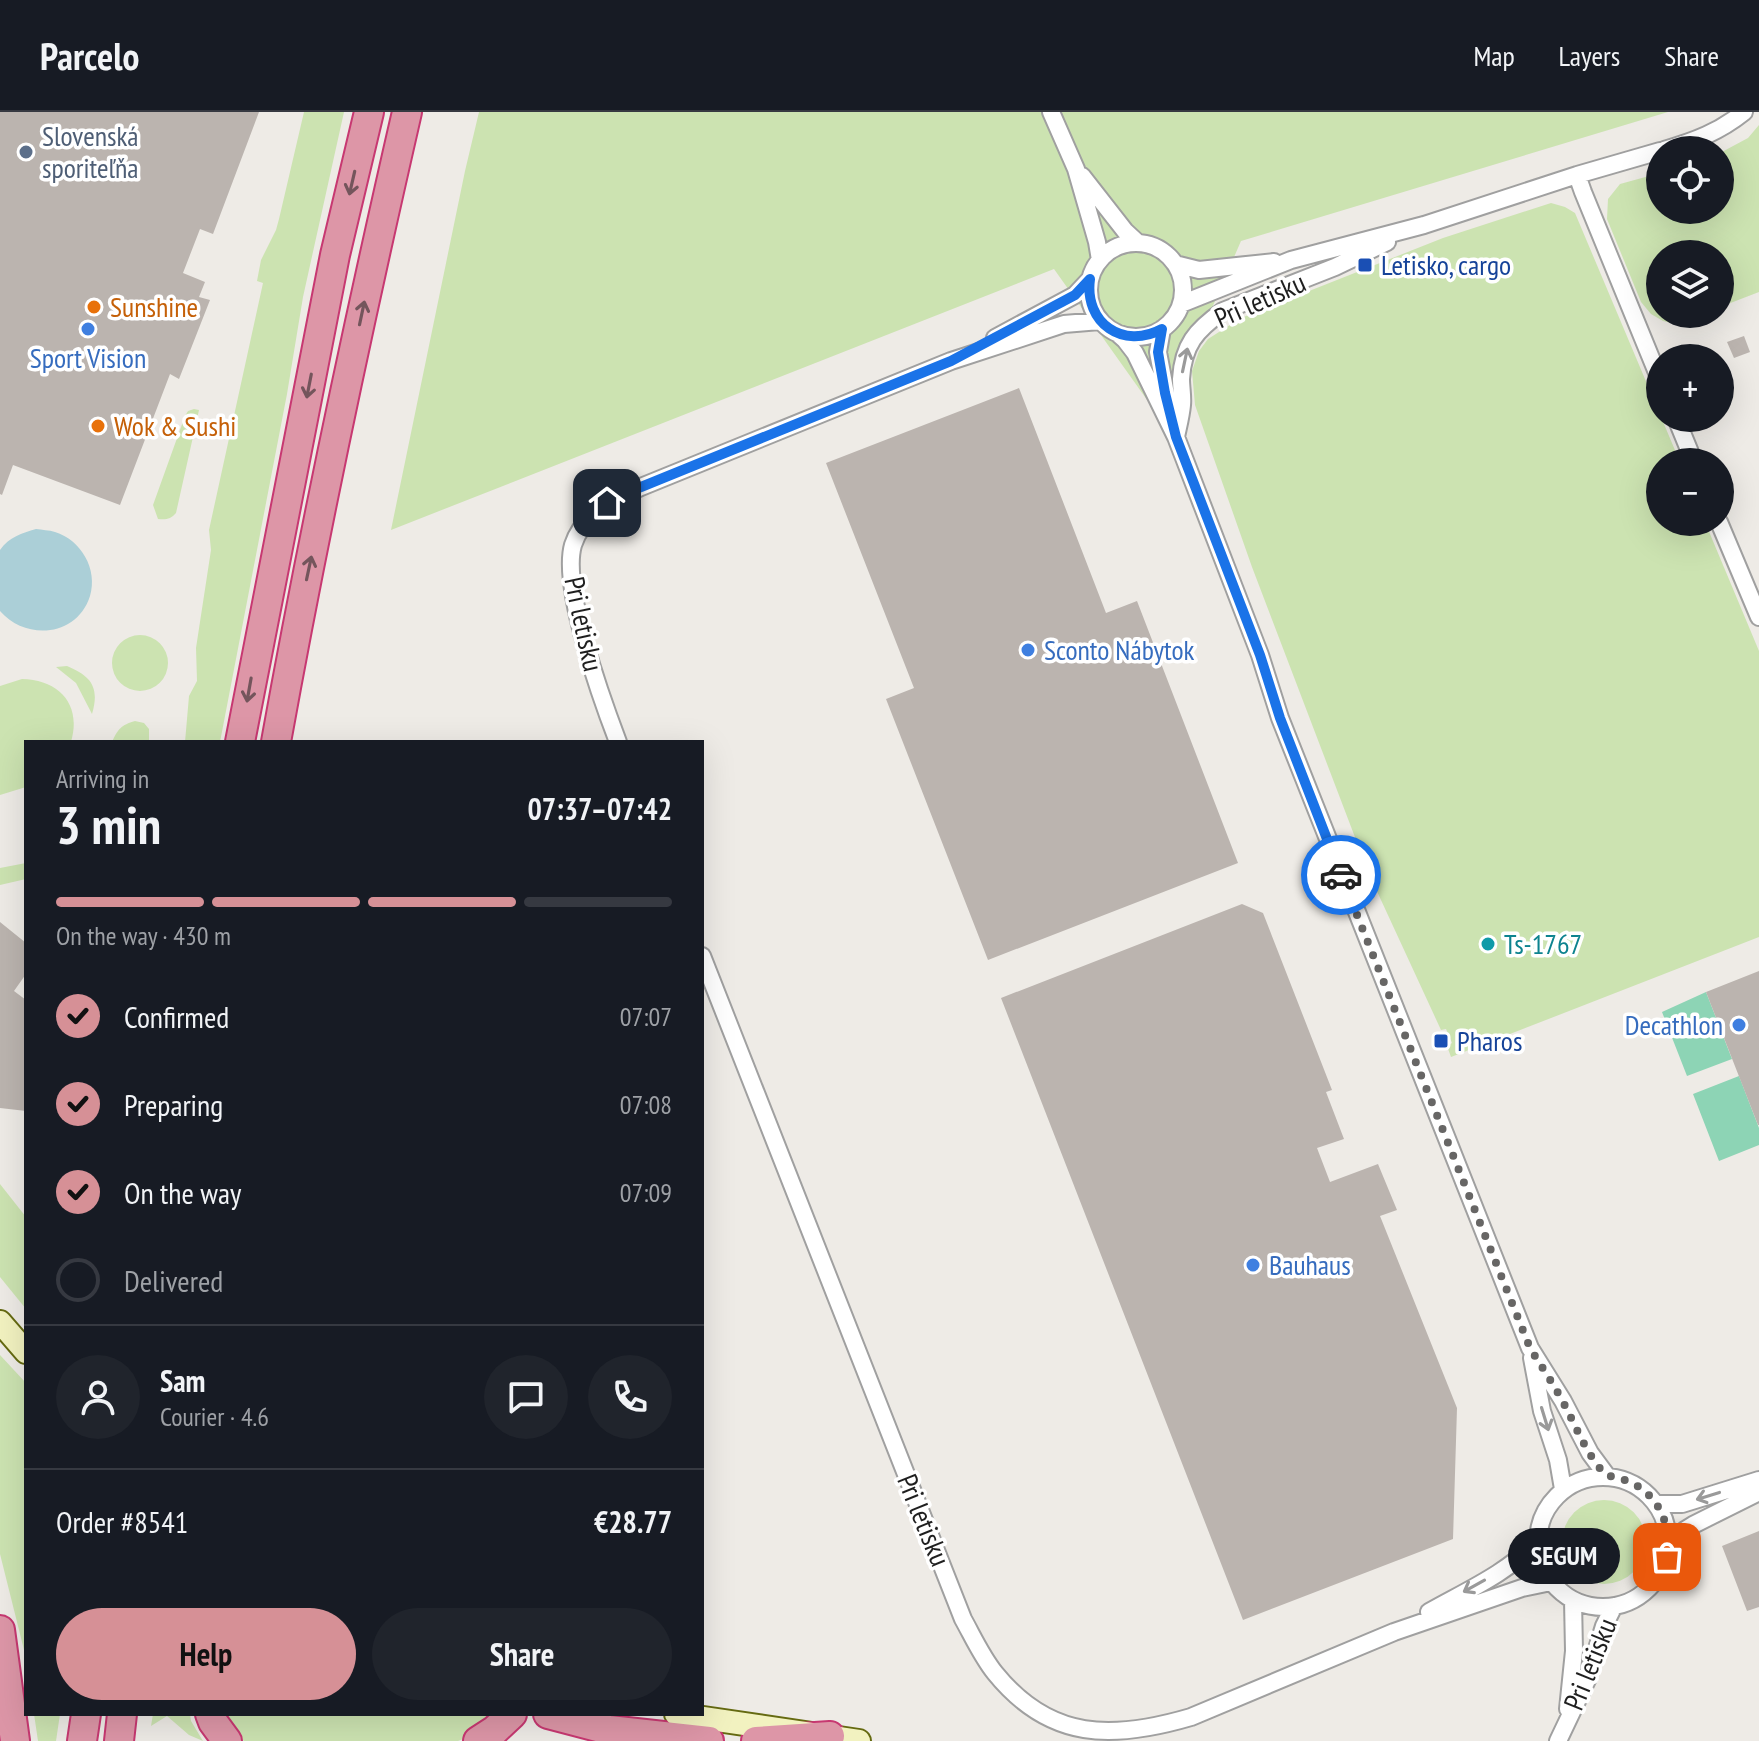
<!DOCTYPE html>
<html lang="en">
<head>
<meta charset="utf-8">
<style>
	:root { --surface:#171b24; --page:#20242c; --text:#f1f3f6; --muted:#9ea1a6; --line:#363941; --accent:#d69096 }
	body { margin:0; font-family:"PT Sans Narrow",sans-serif; background:var(--page); color:var(--text); height:100vh; display:flex; flex-direction:column; font-size:30px; white-space:nowrap }
	* { box-sizing:border-box; margin:0 }
	p { font-size:26px; color:var(--muted) }
	.icon { flex:none; width:44px; height:44px; fill:none; stroke:currentColor; stroke-width:2; stroke-linecap:round; stroke-linejoin:round }
	.map { position:relative; flex:1; overflow:hidden }
	.sheet { position:absolute; left:24px; top:628px; width:680px; height:976px; display:flex; flex-direction:column; background:var(--surface); border-radius:0px; box-shadow:0 8px 32px #0002 }
	.sheet>* { flex:none }
	.fabs { position:absolute; left:1646px; top:24px; display:grid; gap:16px }
	.fabs a { display:grid; place-items:center; width:88px; height:88px; border-radius:50%; background:var(--surface); box-shadow:0 8px 32px #0002; font-size:40px }
	.pin { position:absolute; display:grid; place-items:center; width:68px; height:68px; color:#fff; margin:-34px; border-radius:16px; box-shadow:0 4px 12px #0006 }
	.courier { position:absolute; display:grid; place-items:center; width:80px; height:80px; margin:-40px; border:6px solid #1a73e8; border-radius:50%; background:#fff; color:#222; box-shadow:0 2px 10px #0007 }
	.bubble { position:absolute; height:56px; border-radius:28px; background:var(--surface); box-shadow:0 8px 32px #0002; font-size:26px; font-weight:800; line-height:56px; text-align:center }
	.head em { font-style:normal; font-weight:800 }
	.head div { display:flex; flex-direction:column-reverse }
	.head { display:flex; align-items:center; justify-content:space-between; height:136px; padding:0 32px }
	h1 { font-size:52px; font-weight:800; line-height:60px }
	.bar { display:grid; grid-template-columns:repeat(4,1fr); gap:12px 8px; align-content:center; height:96px; padding:0 32px }
	.bar i { height:10px; border-radius:6px; background:var(--line) }
	.bar .selected { background:var(--accent) }
	.bar p { grid-column:span 4 }
	.line { display:flex; align-items:center; gap:20px; padding:0 32px; border-top:2px solid var(--line) }
	.line div { flex:1 }
	.round { display:grid; place-items:center; flex:none; width:84px; height:84px; border-radius:42px; background:var(--page) }
	ol { padding:0 32px; list-style:none }
	li { display:flex; align-items:center; gap:24px; height:88px }
	li p { margin-inline-start:auto }
	li .icon { padding:8px; border-radius:50%; background:var(--accent); color:#111; stroke-width:4 }
	li:last-child { color:var(--muted) }
	li i { width:44px; height:44px; border:4px solid var(--line); border-radius:50% }
	.action { display:flex; gap:16px; margin-top:auto; padding:16px 32px }
	.action a { flex:1; height:92px; border-radius:48px; background:var(--accent); color:#111; font-size:32px; font-weight:800; line-height:92px; text-align:center }
	.action a+a { background:var(--page); color:var(--text) }
	header { display:flex; align-items:center; gap:48px; box-sizing:border-box; height:112px; padding:0 40px; background:var(--surface); border-bottom:2px solid var(--line) }
	header strong { font-size:38px }
	nav { display:flex; gap:44px; margin-inline-start:auto; font-size:28px }
	.map>svg:first-child { display:block }
</style>
</head>
<body>
<header>
<strong>Parcelo</strong>
<nav><a>Map</a><a>Layers</a><a>Share</a></nav>
</header>
<div class="map">
<svg width="1759" height="1629" viewBox="0 0 1759 1629">
	<rect width="100%" height="100%" fill="#eeebe6"/>
	<path fill="#cce3b1" d="M304 0H344L303 185 287 282 220 630H185L189 584 197 569 196 536 211 438 209 418 263 171 257 169 261 148 276 118 279 107Z
		M479 0H1668L1241 129 1192 242 1172 323 1054 157 391 418 465 59Z
		M1759 13V180L1720 195V142H1660V202H1703L1680 211V213L1663 209 1651 202 1641 190 1607 107 1608 87 1620 72 1660 61V98H1720V41L1748 26Z
		M1551 91 1565 95 1575 101 1680 350H1660V410H1705L1759 539V825L1451 945 1447 934 1452 931 1446 917 1441 918 1369 762 1252 455 1195 293 1192 259 1199 239 1208 227 1241 206 1443 126Z
		M194 297 199 298 176 401C171 407 166 408 158 407L153 393 185 304 188 299Z
		M112 551a28 28 0 1 1 56 0a28 28 0 1 1-56 0Z
		M67 554C91 564 100 575 92 602L76 571 56 555Z
		M22 567C59 568 82 592 71 630H26V675L0 683V574Z
		M135 609 144 611 149 617V630H112C118 617 121 613 135 609Z
		M26 751V767L0 773V756Z
		M0 1072 26 1105V1197L0 1165Z
		M0 1243 26 1271V1546L0 1442Z
		M1562 1430a42 42 0 1 1 84 0a42 42 0 1 1-84 0Z
		M34 1602H60L56 1629H38Z
		M153 1602H190L191 1609 203 1629 189 1623 167 1604 151 1614Z
		M220 1602H498L471 1624 458 1629H244L233 1621Z"/>
	<path fill="#8dd4b5" d="M1706 880 1732 947 1687 964 1662 900Z
		M1739 964 1759 1016V1033L1719 1049 1693 982Z"/>
	<path fill="#abcfd7" d="M36 417C42 418 49 418 55 420 81 428 98 457 90 484 77 525 26 529 0 499V438C9 425 22 421 36 417Z"/>
	<path fill="#bbb4af" d="M0 0H259L213 122 200 117 183 161 205 170 199 185 210 188 179 267 170 262 120 393 13 353 2 383 0 382Z
		M1744 224 1750 240 1734 246 1727 230Z
		M1019 276 1106 501 1137 489 1238 751 988 848 886 587 914 576 826 351Z
		M1242 792 1263 801 1332 978 1326 980 1344 1027 1317 1036 1330 1070 1378 1052 1397 1098 1380 1104 1457 1296 1453 1427 1243 1508 1001 886Z
		M0 810 26 831V862L14 879 26 888V999L0 996Z
		M1759 859V1013H1758L1706 880Z
		M1759 1419V1495L1747 1499 1722 1434Z"/>
	<g fill="none" stroke-linecap="round" stroke-linejoin="round">
		<defs>
			<path id="street" d="M1051 0 1076 57 1097 130 1100 148
				M1664 38C1695 29 1719 20 1744 0
				M1577 63 1583 80 1660 268
				M1082 64 1125 119 1138 131
				M1089 178a47 47 0 1 1 94 0a47 47 0 1 1-94 0Z
				M1175 152 1199 158 1274 150
				M1181 192 1291 148 1424 113 1577 63 1660 39
				M1162 217 1158 240 1168 293
				M1117 221 1125 228 1135 241 1176 325 1260 543 1280 606 1530 1236 1563 1289 1590 1341 1607 1364
				M995 226 1075 183 1090 167
				M1676 306 1694 350
				M1176 325C1178 315 1181 304 1182 293 1183 285 1181 276 1181 267 1183 233 1196 218 1223 199L1335 155 1387 130
				M1719 410 1759 505
				M618 630C602 588 561 475 573 433 583 402 613 388 641 375L951 249 1064 212 1100 209
				M702 844 963 1507C973 1525 982 1545 995 1561 1050 1629 1113 1628 1191 1605L1394 1520 1522 1476 1551 1470
				M1532 1246 1542 1299 1558 1348 1563 1377
				M1538 1430a65 65 0 1 1 130 0a65 65 0 1 1-130 0Z
				M1657 1392H1682L1759 1368
				M1668 1434 1685 1418 1693 1413 1759 1380
				M1429 1500C1466 1479 1508 1461 1537 1429
				M1568 1597 1574 1539 1573 1488
				M1558 1629 1588 1566 1604 1514 1614 1494"/>
			<path id="secondary" d="M0 1210 26 1240
				M676 1602 859 1629"/>
			<path id="highway" d="M240 630 335 143 369 0
				M276 630C314 419 359 209 407 0
				M0 1518 15 1629
				M210 1602 213 1610 227 1629
				M548 1602 609 1618 709 1629
				M82 1629 86 1602
				M119 1629 122 1602
				M478 1629 495 1618 512 1602
				M756 1629 830 1624"/>
		</defs>
		<use href="#street" stroke="#a0a0a0" stroke-width="20"/>
		<use href="#secondary" stroke="#656a11" stroke-width="26"/>
		<use href="#highway" stroke="#c73871" stroke-width="32"/>
		<use href="#street" stroke="#fff" stroke-width="16"/>
		<use href="#secondary" stroke="#f2f2c0" stroke-width="22"/>
		<use href="#highway" stroke="#dd96a7" stroke-width="28"/>
	</g>
	<defs><path id="oneway-shaft" d="M-6 0H5M1.5-3L5.5 0L1.5 3" fill="none" stroke-width="1.6" stroke-linecap="round" stroke-linejoin="round" transform="scale(2)"/></defs>
	<g stroke="#74555c">
		<use href="#oneway-shaft" transform="translate(352 71) rotate(103)"/>
		<use href="#oneway-shaft" transform="translate(362 201) rotate(-78)"/>
		<use href="#oneway-shaft" transform="translate(309 274) rotate(101)"/>
		<use href="#oneway-shaft" transform="translate(309 456) rotate(-78)"/>
		<use href="#oneway-shaft" transform="translate(249 578) rotate(100)"/>
	</g>
	<g stroke="#9a9a9a">
		<use href="#oneway-shaft" transform="translate(1185 248) rotate(-78)"/>
		<use href="#oneway-shaft" transform="translate(1545 1307) rotate(73)"/>
		<use href="#oneway-shaft" transform="translate(1708 1384) rotate(163)"/>
		<use href="#oneway-shaft" transform="translate(1474 1474) rotate(151)"/>
	</g>
	<g fill="none" stroke-linecap="round" stroke-linejoin="round">
		<path stroke="#676665" stroke-width="8" stroke-dasharray="0 14.4" d="M1341 763 1530 1236C1541 1254 1553 1271 1563 1290 1574 1310 1582 1332 1596 1351 1609 1370 1614 1362 1632 1371 1660 1385 1672 1415 1667 1445"/>
		<path stroke="#1a73e8" stroke-width="10" d="M607 391 641 375 951 249 1075 183 1090 167C1084 211 1123 238 1162 217L1158 240 1160 252 1165 281 1176 325 1260 543 1280 606 1341 763"/>
	</g>
	<circle fill="#5c6f8a" stroke="#fff" stroke-width="3" cx="26" cy="40" r="8"/>
	<g fill="#1a4fb4" stroke="#fff" stroke-width="3">
		<rect x="1357" y="145" width="16" height="16" rx="4"/>
		<rect x="1433" y="921" width="16" height="16" rx="4"/>
	</g>
	<g fill="#e8710a" stroke="#fff" stroke-width="3">
		<circle cx="94" cy="195" r="8"/>
		<circle cx="98" cy="314" r="8"/>
	</g>
	<g fill="#3f7fe0" stroke="#fff" stroke-width="3">
		<circle cx="88" cy="217" r="8"/>
		<circle cx="1028" cy="538" r="8"/>
		<circle cx="1739" cy="913" r="8"/>
		<circle cx="1253" cy="1153" r="8"/>
	</g>
	<circle fill="#0f9aa8" stroke="#fff" stroke-width="3" cx="1488" cy="832" r="8"/>
	<g text-anchor="middle" stroke-width="7" stroke-linejoin="round" paint-order="stroke">
		<g font-size="28" fill="#4e5e75" stroke="#fff" text-anchor="start">
			<text x="42" y="34">Slovenská<tspan x="42" dy="32">sporiteľňa</tspan></text>
		</g>
		<g font-size="28" fill="#164399" stroke="#fff" text-anchor="start">
			<text x="1381" y="163">Letisko, cargo</text>
			<text x="1457" y="939">Pharos</text>
		</g>
		<g font-size="28" fill="#1f1f1f" stroke="#fff">
			<text transform="translate(1260 188) rotate(-24)" y="10">Pri letisku</text>
			<text transform="translate(584 512) rotate(78)" y="10">Pri letisku</text>
			<text transform="translate(924 1408) rotate(68)" y="10">Pri letisku</text>
			<text transform="translate(1590 1552) rotate(-68)" y="10">Pri letisku</text>
		</g>
		<g font-size="28" fill="#c56008" stroke="#fff" text-anchor="start">
			<text x="110" y="205">Sunshine</text>
			<text x="114" y="324">Wok &amp; Sushi</text>
		</g>
		<g font-size="28" fill="#366cbe" stroke="#fff" text-anchor="start">
			<text x="88" y="256" text-anchor="middle">Sport Vision</text>
			<text x="1044" y="548">Sconto Nábytok</text>
			<text x="1723" y="923" text-anchor="end">Decathlon</text>
			<text x="1269" y="1163">Bauhaus</text>
		</g>
		<g font-size="28" fill="#0d838f" stroke="#fff" text-anchor="start">
			<text x="1504" y="842">Ts-1767</text>
		</g>
	</g>
</svg>
<div class="fabs">
<a><svg class="icon" aria-label="locate" viewBox="0 0 24 24"><circle cx="12" cy="12" r="6"/><path d="M12 2v4M12 18v4M2 12h4M18 12h4"/></svg></a>
<a><svg class="icon" aria-label="layers" viewBox="0 0 24 24"><path d="M12 4l9 5-9 5-9-5zM3 14l9 5 9-5"/></svg></a>
<a>+</a>
<a>−</a>
</div>
<div class="pin" style="left:1667px;top:1445px;background:#ea580c"><svg class="icon" aria-label="bag" viewBox="0 0 24 24"><path d="M5 8h14l-1 12H6zM9 8a3 3 0 0 1 6 0"/></svg></div>
<div class="pin" style="left:607px;top:391px;background:#1f2937"><svg class="icon" aria-label="home" viewBox="0 0 24 24"><path d="M3 11l9-7 9 7M6 9v11h12V9"/></svg></div>
<div class="courier" style="left:1341px;top:763px"><svg class="icon" aria-label="car" viewBox="0 0 24 24"><path d="M5 17H2v-5l4-1 3-4h7l3 4 3 1v5h-3M9 17h6M6 11h13"/><circle cx="7" cy="17" r="2"/><circle cx="17" cy="17" r="2"/></svg></div>
<div class="bubble" style="left:1508px;top:1416px;width:112px">SEGUM</div>
<section class="sheet">
<div class="head"><div><h1>3 min</h1><p>Arriving in</p></div><em>07:37–07:42</em></div>
<div class="bar"><i class="selected"></i><i class="selected"></i><i class="selected"></i><i></i><p>On the way · 430 m</p></div>
<ol>
<li><svg class="icon" aria-label="check" viewBox="0 0 24 24"><path d="M5 12l5 5 9-10"/></svg>Confirmed<p>07:07</p></li>
<li><svg class="icon" aria-label="check" viewBox="0 0 24 24"><path d="M5 12l5 5 9-10"/></svg>Preparing<p>07:08</p></li>
<li><svg class="icon" aria-label="check" viewBox="0 0 24 24"><path d="M5 12l5 5 9-10"/></svg>On the way<p>07:09</p></li>
<li><i></i>Delivered</li>
</ol>
<div class="line" style="height:144px"><a class="round"><svg class="icon" aria-label="person" viewBox="0 0 24 24"><circle cx="12" cy="8" r="4"/><path d="M4 21q1-7 8-7t8 7"/></svg></a><div><b>Sam</b><p>Courier · 4.6</p></div><a class="round"><svg class="icon" aria-label="chat" viewBox="0 0 24 24"><path d="M4 5h16v11H9l-5 4z"/></svg></a><a class="round"><svg class="icon" aria-label="phone" viewBox="0 0 24 24"><path d="M5 4h4l2 5-3 2q2 4 5 5l2-3 5 2v4C11 20 4 13 5 4z"/></svg></a></div>
<div class="line" style="height:104px"><div>Order #8541</div><b>€28.77</b></div>
<div class="action"><a>Help</a><a>Share</a></div>
</section>
</div>
</body>
</html>
